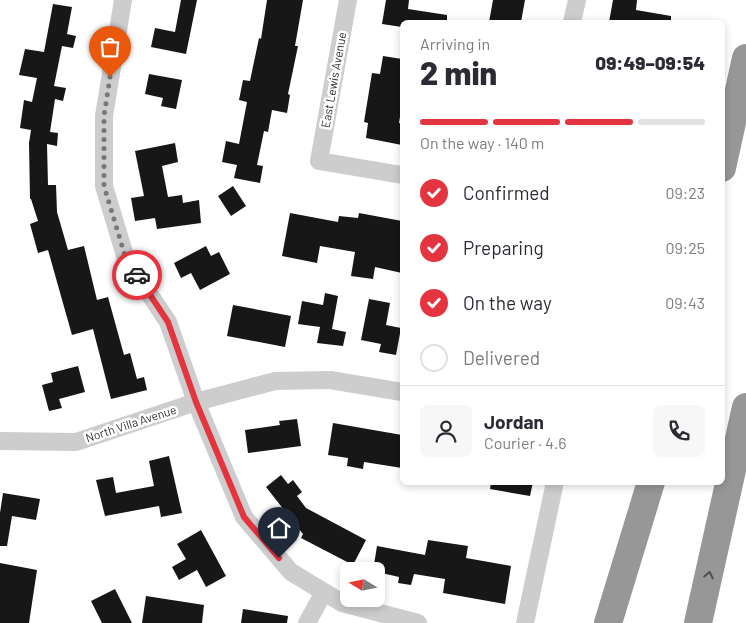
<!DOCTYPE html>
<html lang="en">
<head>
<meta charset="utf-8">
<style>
	:root { --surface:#fff; --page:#f7f7f7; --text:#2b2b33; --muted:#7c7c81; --line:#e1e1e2; --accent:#e4343f }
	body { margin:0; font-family:Barlow,sans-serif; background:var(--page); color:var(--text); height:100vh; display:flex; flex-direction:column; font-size:19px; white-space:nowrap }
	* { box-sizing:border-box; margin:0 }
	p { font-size:16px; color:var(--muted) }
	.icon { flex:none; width:28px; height:28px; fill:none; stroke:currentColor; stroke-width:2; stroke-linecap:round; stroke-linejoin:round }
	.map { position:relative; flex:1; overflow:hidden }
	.sheet { position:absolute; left:400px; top:20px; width:325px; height:465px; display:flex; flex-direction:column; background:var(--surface); border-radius:8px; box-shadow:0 2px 8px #0003 }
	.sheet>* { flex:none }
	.needle { width:32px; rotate:280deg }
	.buttons { position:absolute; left:340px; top:562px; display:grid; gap:10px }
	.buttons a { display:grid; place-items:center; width:45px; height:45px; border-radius:8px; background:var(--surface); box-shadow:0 2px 8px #0003; font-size:25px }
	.pin { position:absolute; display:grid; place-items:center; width:42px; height:42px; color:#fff; margin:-51px -21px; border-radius:50% 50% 50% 0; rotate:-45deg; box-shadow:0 0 5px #0007 }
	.pin .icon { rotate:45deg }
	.courier { position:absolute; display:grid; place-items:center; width:50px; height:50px; margin:-25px; border:4px solid #e4343f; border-radius:50%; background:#fff; color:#222; box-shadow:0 1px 6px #0007 }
	.head em { font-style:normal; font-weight:800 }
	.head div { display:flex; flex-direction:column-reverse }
	.head { display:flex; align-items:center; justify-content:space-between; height:85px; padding:0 20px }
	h1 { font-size:32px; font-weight:800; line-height:38px }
	.bar { display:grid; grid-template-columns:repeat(4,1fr); gap:8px 5px; align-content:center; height:60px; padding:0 20px }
	.bar i { height:6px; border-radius:4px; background:var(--line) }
	.bar .active { background:var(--accent) }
	.bar p { grid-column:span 4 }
	.line { display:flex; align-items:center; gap:12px; padding:0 20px; border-top:1px solid var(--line) }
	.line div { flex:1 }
	.round { display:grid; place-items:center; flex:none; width:52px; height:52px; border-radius:8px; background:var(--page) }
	ol { padding:0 20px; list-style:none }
	li { display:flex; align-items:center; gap:15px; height:55px }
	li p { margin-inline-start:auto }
	li .icon { padding:5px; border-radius:50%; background:var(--accent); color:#fff; stroke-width:4 }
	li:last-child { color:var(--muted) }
	li i { width:28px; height:28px; border:2px solid var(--line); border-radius:50% }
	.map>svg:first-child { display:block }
</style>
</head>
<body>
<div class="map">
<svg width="746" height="623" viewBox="0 0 746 623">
	<rect width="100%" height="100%" fill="#fff"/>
	<path fill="#171717" d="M181 0H197L186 54 151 47 155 28 175 32Z
		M267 0H303L295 46H298L288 94 290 95 287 113 272 110 268 132 264 131 257 165 263 166 260 183 234 178 237 165 222 162 226 141 239 144 247 102 239 100 243 80 250 81 259 38 261 39Z
		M386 0H409L408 9 447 15V22H402V27L382 24Z
		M493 0H525L521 22H489Z
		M613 0H637L636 10 671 16V22H609Z
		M53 4 72 7 67 34 76 36 73 48 62 46 54 86 66 88 63 101 55 99 50 132 58 133 57 146 47 144 48 185H56L57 212 68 250 84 246 97 300 108 297 124 355 130 353 137 379 144 377 147 390 111 399 93 329 72 335 48 250 38 253 30 224 38 221 31 199H30L29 143 31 130 20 128 24 100 32 102 37 78 19 75 25 49 44 52Z
		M383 56 402 59V104L399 123 402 124V145L366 138 368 123 364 122 372 73 380 74Z
		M149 74 182 80 176 109 161 106 163 98 145 94Z
		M175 143 178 162 162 166 168 197 182 195 183 203 199 200 201 223 157 229 155 218 135 221 131 198 144 196 135 151Z
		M233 186 246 206 231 216 218 196Z
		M290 213 338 222 339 216 358 218 359 213 402 221V273L375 267 373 279 351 276 355 252 320 246 317 263 282 256Z
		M206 246 211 256 219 252 230 274 200 290 191 273 181 278 174 263Z
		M325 293 338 296 332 329 346 332 343 346 317 343 320 327 298 324 302 301 323 305Z
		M369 299 390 303 386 325 401 328 396 355 379 352 381 344 361 340Z
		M233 305 291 316 285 347 227 336Z
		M78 366 85 392 59 399 62 408 49 411 42 385 53 382 51 373Z
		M297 419 301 446 248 453 245 430 280 425 279 421Z
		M333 423 402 435V468L364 462 363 469 347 466 348 458 328 455Z
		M169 456 182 513 161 517 159 506 105 516 96 480 113 477 116 493 154 486 149 461Z
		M281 475 288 484 293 480 302 492 297 496 306 508 366 540 353 565 301 538 303 534 266 487Z
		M491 482H533L530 496 490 489Z
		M3 493 40 499 36 520 12 516 7 546H0V513Z
		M201 530 226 576 206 587 197 570 179 580 172 567 186 559 177 544Z
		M428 540 468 546 466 558 511 566 505 604 443 593 445 579 414 574 411 585 398 583 399 577 373 571 377 546 425 555Z
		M0 563 37 570 29 623H0Z
		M115 589 132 623H102L91 601Z
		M146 596 204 605 202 623H142Z
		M243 609 288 616 287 623H241Z"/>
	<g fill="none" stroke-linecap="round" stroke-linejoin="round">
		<path stroke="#cdcdcd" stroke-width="18" d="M123 0 104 116V186L126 259 168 322 196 402 244 517 291 572 324 592 342 603 418 623
			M348 0 319 161 402 175
			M572 22 577 0
			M0 441 76 442 196 402 275 381 330 380 402 392
			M307 623 324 592
			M525 623 555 482"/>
		<path stroke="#979797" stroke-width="28" d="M722 168 746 58
			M608 623 651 482
			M698 623 746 407"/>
	</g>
	<defs><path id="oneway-chevron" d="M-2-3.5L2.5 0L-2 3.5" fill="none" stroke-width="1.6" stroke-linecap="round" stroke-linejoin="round" transform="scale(1.25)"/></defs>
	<use stroke="#4f4f4f" href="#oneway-chevron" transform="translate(709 575) rotate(-78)"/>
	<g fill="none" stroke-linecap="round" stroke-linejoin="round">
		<path stroke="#787878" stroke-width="5" stroke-dasharray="0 9" d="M110 77 104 116V186L126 259 137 275"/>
		<path stroke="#e4343f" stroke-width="6" d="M137 275 168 322 196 402 244 517 279 558"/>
	</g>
	<g text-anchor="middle" stroke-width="5" stroke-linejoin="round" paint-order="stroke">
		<g font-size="12" fill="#303030" stroke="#fff">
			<text transform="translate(334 80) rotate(-80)" y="4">East Lewis Avenue</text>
			<text transform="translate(131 424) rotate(-18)" y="4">North Villa Avenue</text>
		</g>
	</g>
</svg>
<div class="buttons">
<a><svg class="needle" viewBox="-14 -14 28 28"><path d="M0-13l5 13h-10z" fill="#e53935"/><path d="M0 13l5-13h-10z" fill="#7c7c81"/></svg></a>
</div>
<div class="pin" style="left:110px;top:77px;background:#ea580c"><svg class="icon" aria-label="bag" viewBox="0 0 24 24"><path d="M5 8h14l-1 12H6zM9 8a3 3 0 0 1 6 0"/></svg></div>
<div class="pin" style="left:279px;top:558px;background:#1f2937"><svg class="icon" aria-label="home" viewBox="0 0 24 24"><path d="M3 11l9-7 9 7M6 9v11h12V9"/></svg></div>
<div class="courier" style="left:137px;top:275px"><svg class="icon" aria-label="car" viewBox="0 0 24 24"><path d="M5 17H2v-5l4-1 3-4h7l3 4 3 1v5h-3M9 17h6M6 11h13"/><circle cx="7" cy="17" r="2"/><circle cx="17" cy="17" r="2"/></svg></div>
<section class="sheet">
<div class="head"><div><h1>2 min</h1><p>Arriving in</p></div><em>09:49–09:54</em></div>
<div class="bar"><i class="active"></i><i class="active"></i><i class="active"></i><i></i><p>On the way · 140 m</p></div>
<ol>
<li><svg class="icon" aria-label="check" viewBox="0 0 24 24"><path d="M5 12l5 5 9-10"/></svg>Confirmed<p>09:23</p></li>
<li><svg class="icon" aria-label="check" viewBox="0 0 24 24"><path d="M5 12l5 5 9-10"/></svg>Preparing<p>09:25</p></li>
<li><svg class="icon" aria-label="check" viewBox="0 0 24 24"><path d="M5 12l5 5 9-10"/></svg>On the way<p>09:43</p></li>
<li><i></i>Delivered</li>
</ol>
<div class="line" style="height:90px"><a class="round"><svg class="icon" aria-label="person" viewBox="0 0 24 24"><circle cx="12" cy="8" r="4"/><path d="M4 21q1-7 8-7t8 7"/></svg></a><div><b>Jordan</b><p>Courier · 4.6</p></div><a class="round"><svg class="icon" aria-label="phone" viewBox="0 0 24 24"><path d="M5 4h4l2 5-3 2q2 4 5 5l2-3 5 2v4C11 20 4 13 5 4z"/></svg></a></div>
</section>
</div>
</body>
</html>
